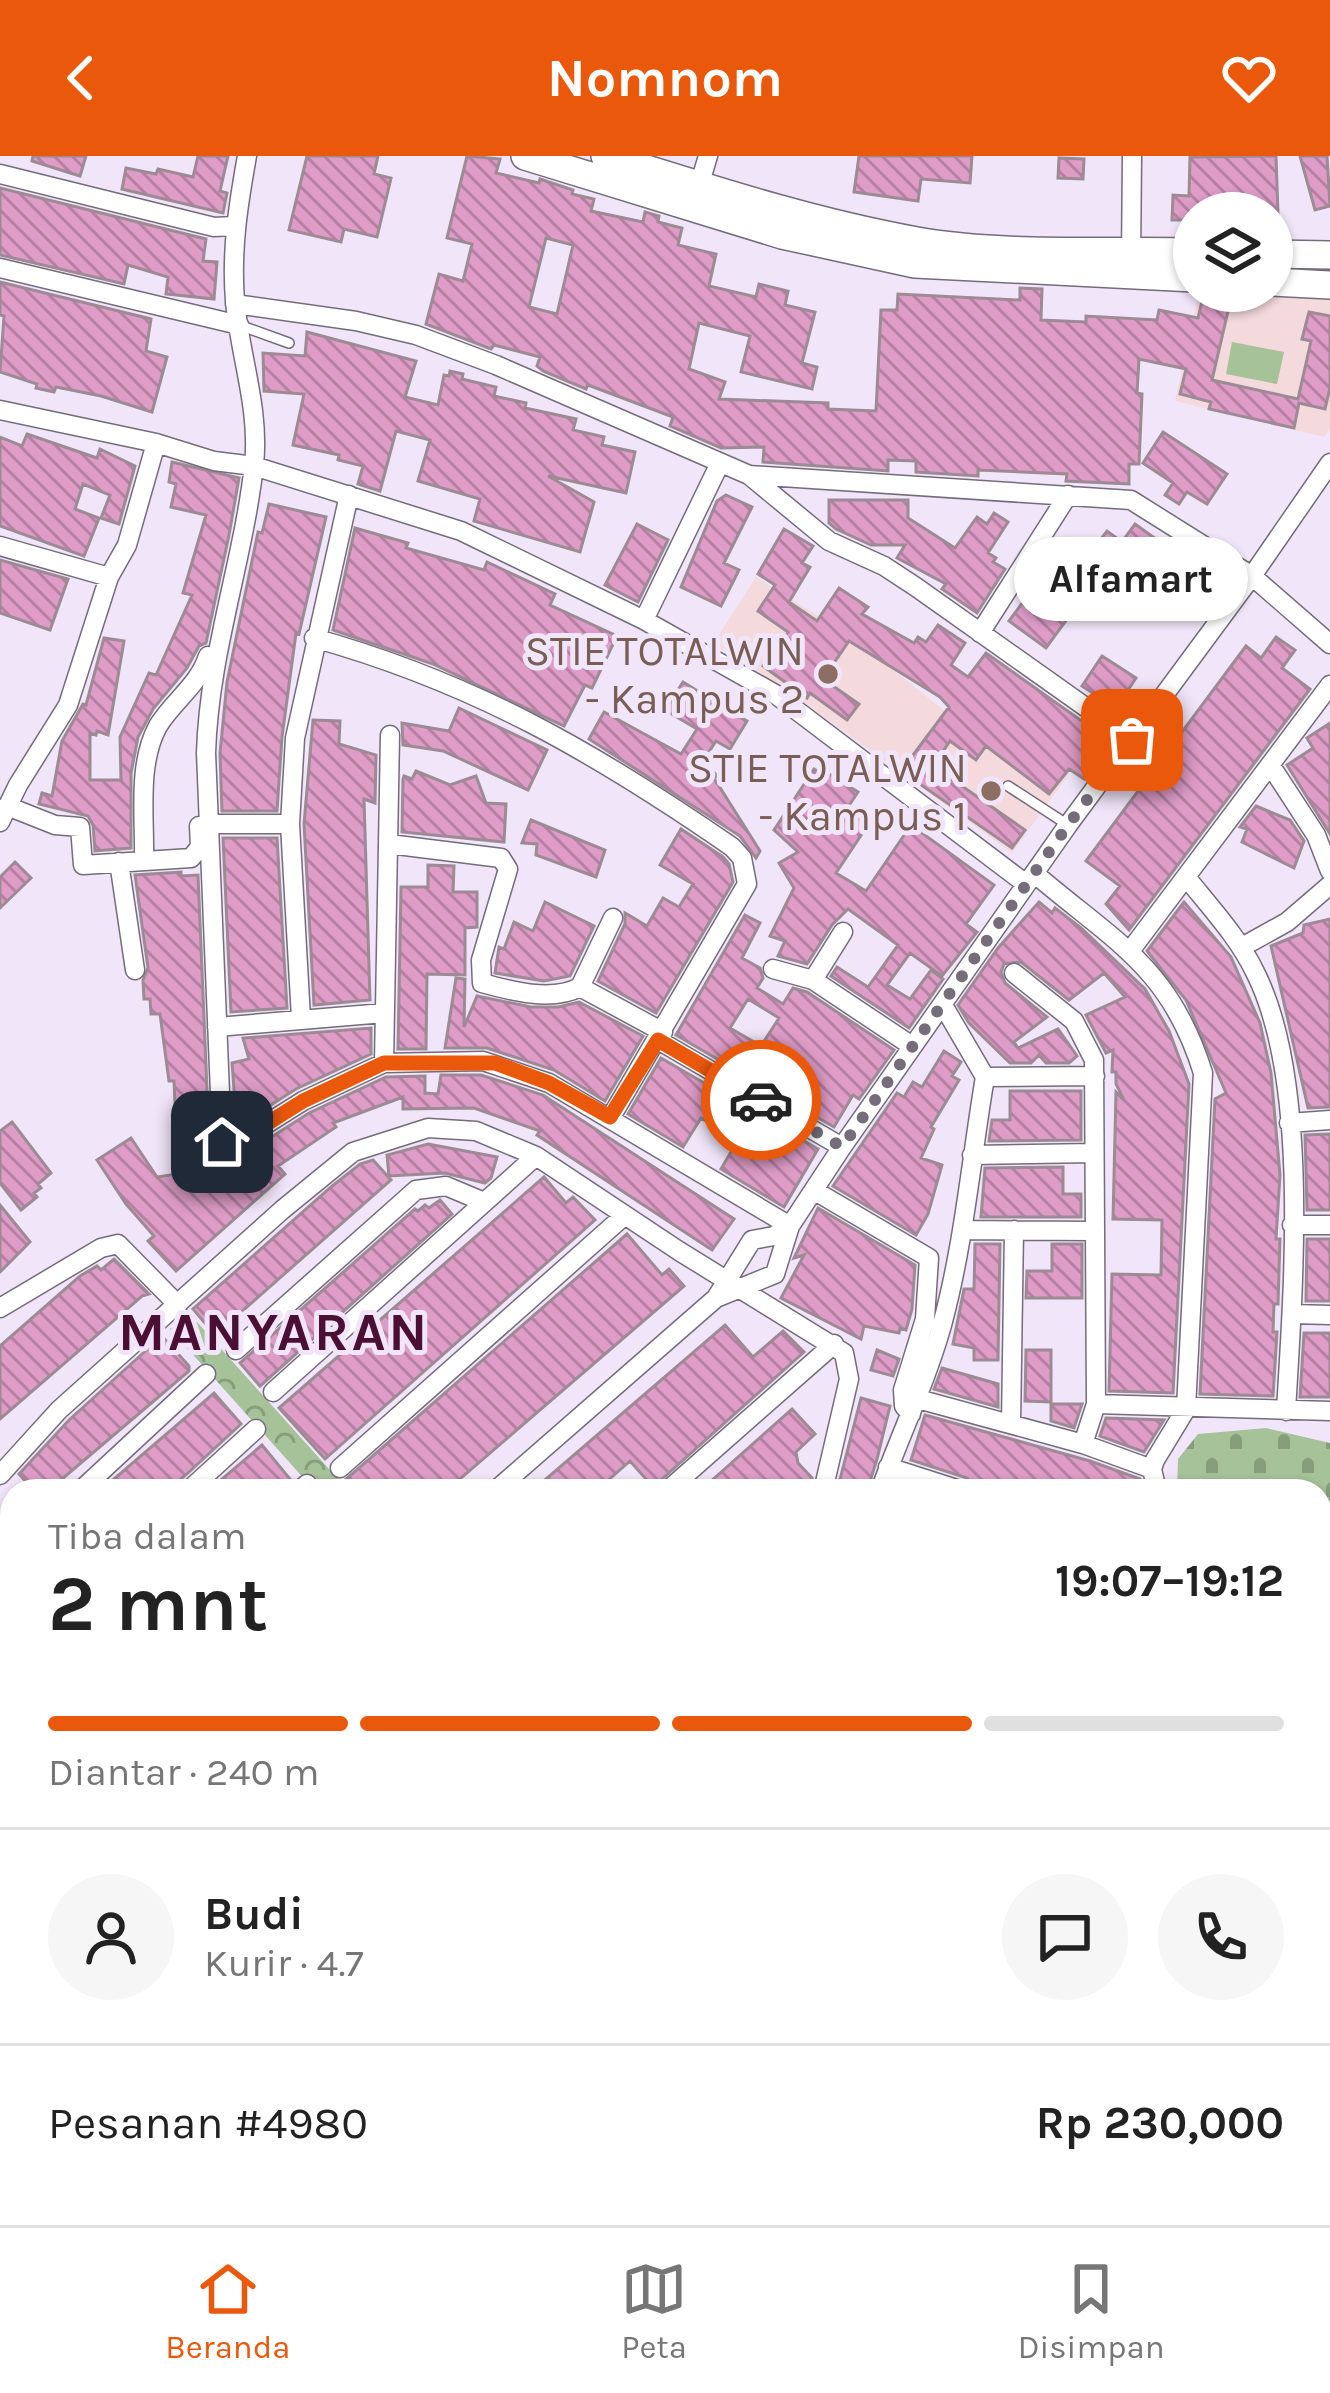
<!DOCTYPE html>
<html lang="id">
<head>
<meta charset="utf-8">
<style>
	:root { --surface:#fff; --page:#f6f6f6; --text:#222; --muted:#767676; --line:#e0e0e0; --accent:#ea580c }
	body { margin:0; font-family:Karla,sans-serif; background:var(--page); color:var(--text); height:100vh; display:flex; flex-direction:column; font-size:45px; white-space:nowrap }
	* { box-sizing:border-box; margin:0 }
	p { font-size:39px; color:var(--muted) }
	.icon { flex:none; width:66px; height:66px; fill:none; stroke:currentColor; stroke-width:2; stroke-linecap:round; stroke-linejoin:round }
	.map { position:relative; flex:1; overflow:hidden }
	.sheet { position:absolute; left:0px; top:1323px; width:1332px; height:747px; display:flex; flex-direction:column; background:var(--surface); border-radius:36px 36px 0 0; box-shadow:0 3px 9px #0004 }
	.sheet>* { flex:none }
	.controls { position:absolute; left:1173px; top:36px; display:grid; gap:24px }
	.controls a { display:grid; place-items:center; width:120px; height:120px; border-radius:50%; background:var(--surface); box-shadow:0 3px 9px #0004; font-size:60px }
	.pin { position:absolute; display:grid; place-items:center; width:102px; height:102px; color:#fff; margin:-51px; border-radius:24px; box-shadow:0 6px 18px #0006 }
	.courier { position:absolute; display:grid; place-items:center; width:120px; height:120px; margin:-60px; border:9px solid #ea580c; border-radius:50%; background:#fff; color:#222; box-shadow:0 3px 15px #0007 }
	.bubble { position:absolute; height:84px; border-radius:42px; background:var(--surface); box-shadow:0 3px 9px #0004; font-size:39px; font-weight:700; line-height:84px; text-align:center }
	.summary em { font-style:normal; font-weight:700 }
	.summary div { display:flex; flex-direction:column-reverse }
	.summary { display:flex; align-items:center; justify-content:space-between; height:204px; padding:0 48px }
	h1 { font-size:78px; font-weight:700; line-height:90px }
	.bar { display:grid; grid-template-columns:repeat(4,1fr); gap:18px 12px; align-content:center; height:144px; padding:0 48px }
	.bar i { height:15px; border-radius:9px; background:var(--line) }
	.bar .on { background:var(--accent) }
	.bar p { grid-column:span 4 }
	.line { display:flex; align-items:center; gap:30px; padding:0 48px; border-top:3px solid var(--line) }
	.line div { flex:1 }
	.round { display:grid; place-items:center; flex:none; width:126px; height:126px; border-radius:63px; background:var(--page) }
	header { display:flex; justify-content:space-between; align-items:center; height:156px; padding:0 48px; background:var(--accent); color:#fff; font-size:54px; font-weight:700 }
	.menu { display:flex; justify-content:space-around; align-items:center; height:168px; border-top:3px solid var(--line); background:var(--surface); font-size:33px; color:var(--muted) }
	.menu a { display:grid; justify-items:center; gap:6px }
	.menu .on { color:var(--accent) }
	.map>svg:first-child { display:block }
</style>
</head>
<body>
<header><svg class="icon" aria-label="back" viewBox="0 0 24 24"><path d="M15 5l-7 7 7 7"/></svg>Nomnom<svg class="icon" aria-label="heart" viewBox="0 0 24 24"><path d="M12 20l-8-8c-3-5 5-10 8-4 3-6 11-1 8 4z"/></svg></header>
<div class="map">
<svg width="1330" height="2069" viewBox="0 0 1330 2069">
	<defs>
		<pattern id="industrial-furrows" width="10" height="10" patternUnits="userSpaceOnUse" patternTransform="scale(3)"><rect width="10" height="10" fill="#f1dae6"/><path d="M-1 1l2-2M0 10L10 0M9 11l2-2" fill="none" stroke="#cfbbc6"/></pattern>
		<pattern id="cemetery-stones" width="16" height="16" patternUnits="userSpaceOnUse" patternTransform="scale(3)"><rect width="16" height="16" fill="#a5c298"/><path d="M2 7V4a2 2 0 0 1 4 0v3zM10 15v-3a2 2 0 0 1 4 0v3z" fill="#879e7d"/></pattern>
		<pattern id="park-crowns" width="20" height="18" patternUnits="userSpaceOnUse" patternTransform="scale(3)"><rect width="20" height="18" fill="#a5c298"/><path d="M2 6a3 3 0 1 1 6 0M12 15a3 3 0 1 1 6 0" fill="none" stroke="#879e7d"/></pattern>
		<pattern id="building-back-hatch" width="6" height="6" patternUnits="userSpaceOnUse" patternTransform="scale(3)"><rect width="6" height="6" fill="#de9cc7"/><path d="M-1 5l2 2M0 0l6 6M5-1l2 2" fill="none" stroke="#b580a2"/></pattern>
	</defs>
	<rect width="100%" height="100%" fill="#f1e6f9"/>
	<path fill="url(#industrial-furrows)" d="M1320 1676 1330 1683V1964L1320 1966Z"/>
	<path fill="#f4d9dd" d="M1199 136 1330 141V273L1324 281 1175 245Z
		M756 421 855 483 941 552 988 584 1000 568 1069 618 1012 697 805 547 713 488Z"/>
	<path fill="#a5c298" d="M1232 186 1284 196 1277 228 1226 218Z"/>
	<path fill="url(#cemetery-stones)" d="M1266 1272 1330 1287V1426L1320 1425V1335H1177L1178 1303 1198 1278Z"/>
	<path fill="url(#park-crowns)" d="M189 1157 338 1323 325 1335H315L170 1173Z"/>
	<path fill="url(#building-back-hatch)" stroke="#9c8a95" stroke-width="3" fill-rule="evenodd" d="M33 0H86L80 20 32 5Z
		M198 0H228L220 35 227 37 223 57 122 33 126 12 156 18 158 13 193 21Z
		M307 0H378L374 18 391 22 377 81 344 73 341 86 289 74Z
		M467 0 500 3 496 17 539 27 540 23 573 34 572 38 594 43 591 55 643 66 645 56 659 60 658 66 682 72 678 89 716 98 709 130 756 141 759 128 788 135 785 149 815 156 802 207 817 211 812 233 741 216 750 180 699 167 689 213 725 226 719 243 828 247V253L876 255 881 154H897L898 138 1020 144V132L1042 133 1041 164 1086 166V160L1157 164 1159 154 1198 162 1202 145 1229 151 1212 224 1298 243 1311 185 1302 183 1309 156 1330 160V232L1325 253 1299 247 1294 272 1209 253 1211 246 1180 238 1186 213 1139 203 1137 237 1142 238 1139 308H1129V328L1066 325 1067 318 978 314V320L916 316V305L888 304V315L763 306 764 291 721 292 670 270 673 261 588 229 586 233 543 215 537 210 540 201 494 189 491 193 426 168 439 118 463 125 472 88 447 82ZM546 82 573 89 557 158 529 151Z
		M859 0H972L970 27 921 23 918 45 854 36Z
		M1276 0 1278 57 1214 53V57H1194V64H1172L1173 39 1189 40 1190 1Z
		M1300 0H1327L1330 50 1315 54Z
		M1059 2 1084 3 1083 23 1058 22Z
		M0 32 206 83 203 105 217 106 214 143 166 138 168 121 128 109 124 128 0 99Z
		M0 126 151 163 146 195 167 201 152 256 101 240 56 231 54 236 36 232 37 228 0 216 4 160 0 159Z
		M307 176 416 205 405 241 438 249 444 219 449 220 450 215 463 218 462 223 496 231 494 240 526 247 525 252 576 263 573 274 604 281 602 289 635 296 626 337 548 320 594 346 580 396 474 365 480 343 418 325 430 284 396 275 380 335 358 328 363 310 338 304 339 299 293 289 304 238 264 235 263 197 305 200Z
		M1163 276 1227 318 1207 348 1187 336 1179 348 1165 339 1173 327 1143 307Z
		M27 278 97 302 100 293 135 310 119 368 101 362 110 339 83 328 75 353 99 362 84 400 0 370V281L22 290Z
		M172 306 239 322 229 379 206 487 199 490 187 512 153 553 138 581 131 617V692L95 695 93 669 88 660 39 648 42 637 52 640 62 585 83 548 86 549 104 482 124 485 108 579 97 575 96 579 90 577V624H121L120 581 149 517 156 519 192 439 183 437 206 359 171 351 176 328 169 326Z
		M726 339 752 351 724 407 739 414 721 450 681 431 717 345Z
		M829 344H908V362L955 392 977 361 987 368 994 357 1008 366 988 397 996 402 993 406 1005 413 977 457 942 433 946 428 897 402 905 389H871L836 373 829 367Z
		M269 348 326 361 299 478 296 477 282 581 277 655H222L220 597 227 526 258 376 262 377Z
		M637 368 668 384 638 446 605 429Z
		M1135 368 1224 432 1201 463 1114 399 1046 492 1009 465 1066 388 1086 403 1107 375 1122 386Z
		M355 372 408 387 406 392 484 414 487 406 555 438 550 449 617 480 592 532 585 529 564 570 433 508 333 474Z
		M784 373 813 390 802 407 810 411 789 446 817 465 839 432 868 451 862 458 914 487 918 481 926 486 938 469 965 487 951 509 968 521 986 497 1110 585 1084 623 1069 613 1049 638 986 590 976 604 950 585 933 610 1025 674 1012 692 901 615 949 551 940 541 849 485 823 523 859 548 847 564 810 537 807 542 763 510 788 476 758 455 775 429 758 418Z
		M0 404 68 423 50 474 0 457Z
		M1276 481 1295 494 1282 512 1310 533 1129 774 1106 748 1120 730 1086 705 1246 490 1261 502Z
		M1102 500 1136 522 1116 552 1082 530Z
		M683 526 747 565 730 593 716 585 702 607 718 620 714 622 760 695 756 702 740 680 589 583 604 556 681 598 697 573 665 554Z
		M459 552 547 594 528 634 443 595 403 589 402 567 449 575Z
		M313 564 340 565 339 588 376 599 375 647 364 643 370 844 314 849 304 668Z
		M1330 567V678L1287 609 1313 592 1307 582Z
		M814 613 824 619 826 616 858 636 846 654 868 669 836 717 866 735 911 669 994 729 966 768 977 776 942 820 910 797 887 829 910 843 931 814 943 823 909 872 831 820 837 811 868 831 898 789 848 753 832 769 807 808 778 800 785 785 770 780 794 732 779 707 798 696 774 674Z
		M416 615 450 629 476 620 486 647 506 648 504 686 402 676 403 623 404 620 412 623Z
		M1256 650 1290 664 1304 685 1294 712 1242 686 1247 673 1240 671Z
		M531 664 605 694 596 721 536 699 537 688 522 687Z
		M681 673 723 701 729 708 733 726 656 857 598 825 625 768V757L647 770 663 742 679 751 693 728 660 709Z
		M223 682H277L287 852 231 856Z
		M15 706 31 722 0 752V721Z
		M428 709 454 710 453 736H477V771L465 772V819L427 818 426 893H398L401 731H428Z
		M181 716V720L198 719 211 1029 248 996 309 957 386 921 425 920V937L438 938 441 919H481L543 939 734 1063 712 1094 537 979 540 975 474 952 403 953V941L333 967 336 971 278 1010 285 1018 176 1115 148 1085 154 1080 126 1048 97 1004 131 982 157 1021 178 1018 174 925H169L160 858H151L150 843H144L143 824 148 812 135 719Z
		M545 746 594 770 570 820 544 825 495 817 499 791 504 793 514 766 533 775Z
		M1039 746 1052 757 1055 752 1081 772 1145 833 1169 875 1189 928 1173 1237 1109 1235 1112 1118 1161 1119 1162 1064 1113 1063 1116 936 1124 944 1116 928V916H1112L1113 894 1106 897 1086 859 1125 841 1104 817 1069 844 1021 806 1004 808 1001 816 1005 827 1047 861 1014 886 1018 892 1058 873 1077 900 1069 907H1046L1039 899 1031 907H1010L969 867 958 849 998 792Z
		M1184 746 1231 801 1260 867 1271 917 1280 1019 1276 1083H1280L1278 1148H1274L1273 1176H1277L1273 1240 1200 1238 1215 943 1226 937 1186 844 1147 795Z
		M745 759 760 767 742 802 760 812 763 822 757 832 783 848 793 832 807 836 894 894 859 943 853 939 834 971 676 879ZM748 843 779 862 761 890 730 872Z
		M1330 763V951L1308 952 1271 790 1303 777 1304 769Z
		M456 822 465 823 464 871 477 840 531 851H558L579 846 643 880 605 945 554 914 487 892H445Z
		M371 872V898L296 933 255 959 254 955 236 960 232 907 249 903 243 882Z
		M944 895 961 906 952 920 959 924 931 971 934 973 921 1002 942 1009 928 1058 916 1079 833 1030 897 937 904 941 913 926 922 931Z
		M661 902 818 993 784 1051 721 1013 738 984 701 962 683 991 628 958Z
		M1010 935H1081V984L989 985 992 964H1010Z
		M12 966 51 1017 38 1028 41 1032 34 1037 37 1041 21 1054 0 1027V975Z
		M1330 978V1054H1307L1305 979Z
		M428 988 497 1001 491 1022 485 1027 445 1017 389 1020 387 999Z
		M373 1004 391 1024 215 1179 193 1153 331 1031 360 1008Z
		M1063 1011V1038H1081V1061H981L985 1012Z
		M544 1021 566 1047 573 1041 595 1064 325 1303 279 1252Z
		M440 1044 452 1058 260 1230 240 1207 415 1053 418 1055 425 1049 429 1052Z
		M0 1049 30 1086 0 1116Z
		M818 1052 915 1109 912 1153 906 1174 900 1172 899 1177 864 1170 861 1183 781 1142 804 1099 794 1102Z
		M627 1078 662 1119 669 1113 684 1130 446 1335H352L344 1325Z
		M1307 1083H1330V1145H1306Z
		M975 1088H1000L998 1204H974V1192L953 1188 964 1133H974Z
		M1052 1088H1082V1142H1026L1027 1115H1052Z
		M114 1103 149 1138 142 1140 0 1263V1190L80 1120 97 1110 101 1114Z
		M725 1169 753 1201 783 1175 804 1196 653 1331 630 1305 596 1335H532Z
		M1304 1177H1330V1241H1300Z
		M162 1180 189 1210V1215L48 1335H34L19 1318 69 1264Z
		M877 1194 899 1203 893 1220 871 1214Z
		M1026 1194H1051V1246L1025 1245Z
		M942 1212 998 1228V1251L934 1233Z
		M214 1237 241 1268 188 1317 167 1335H100Z
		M861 1242 890 1250 877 1303 867 1335H837Z
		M1051 1248H1082L1074 1272 1051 1265Z
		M792 1253 815 1278 796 1296 798 1307 812 1322 803 1335H700Z
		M925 1259 1090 1305 1140 1323 1143 1335 976 1333 967 1322 911 1304Z
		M1106 1262 1164 1264 1144 1296 1100 1280Z
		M262 1289 290 1323 276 1335H208Z"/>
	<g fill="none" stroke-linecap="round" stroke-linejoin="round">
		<defs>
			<path id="lane" d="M239 169 289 187
				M1008 630 1068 669
				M1320 1815 1330 1820
				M1320 1904 1330 1892
				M1123 2058 1142 2069"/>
			<path id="street" d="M247 0C238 50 231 95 235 145 240 201 260 252 254 309 243 407 209 497 206 597L222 986 233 989 303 945 384 907 483 905 549 927 790 1070
				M0 18 214 71 233 70
				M699 30 708 0
				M1131 103 1132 0
				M0 112 239 169
				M235 148 356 165 416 179 496 209 749 319 829 385 884 410 916 431 1132 584
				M0 254 156 287 214 305 254 310 461 375 644 464 775 538 1026 728
				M749 319 1131 344 1252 420 1330 488
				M0 390 109 421
				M644 464 720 307
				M980 477 1068 339
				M314 482C475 527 596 597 732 691L742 702 747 728 611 961
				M1271 610 1316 679 1330 715
				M7 650 55 669 80 671 83 709 191 702 200 691 199 670
				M0 666 18 629 68 549 109 421 127 389 156 287
				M211 668H290
				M389 688 501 702 508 713 481 804 482 827C511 835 552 846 580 831L663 876
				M144 704C145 661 137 608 158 570 173 545 199 529 208 500
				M119 706 135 814
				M1034 717C1113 785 1170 810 1203 917L1186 1253 1155 1304 1152 1313 1157 1335
				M1186 721C1211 752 1239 782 1256 818 1310 927 1293 1133 1286 1255
				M1242 791 1287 766 1330 729
				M1130 795 1330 529
				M773 813 813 824 912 890
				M1014 817 1074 865 1094 904 1096 1248 1083 1288
				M813 824 843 776
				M580 831 613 762
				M943 849 985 921 1095 920
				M301 862 290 668 295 582 349 339
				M217 871 384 857
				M658 884 842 991
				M384 907 390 579
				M1289 967 1330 964
				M972 999 1094 997
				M815 1035 929 1102 925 1163 903 1234 904 1250 911 1258
				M1292 1069H1330
				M963 1074 1093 1075
				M716 1142 775 1118 790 1070 842 991 1068 669 1252 420 1330 307
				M0 1152 101 1092 118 1088 178 1149
				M1292 1158 1330 1159
				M236 1194 416 1034 446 1030 484 1046
				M273 1236 536 1000
				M918 1243 1083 1288 1152 1313
				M1096 1248 1330 1255
				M1011 1268 1014 1074
				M888 1311 963 1335
				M340 1312 625 1059
				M0 1319 59 1254 282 1054 353 996 428 972 476 975 536 1000 679 1095 844 1197 849 1223 823 1335
				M80 1335 206 1218
				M188 1335 256 1273
				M299 1335 307 1328
				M495 1335 716 1142 752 1084 774 1080 790 1070
				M667 1335 834 1188
				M880 1335C900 1279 926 1226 942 1169 964 1088 971 1004 985 921
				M1320 1437H1330
				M0 1532H12
				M23 2069V2058
				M93 2069V2058
				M167 2069 168 2058
				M243 2069V2058
				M608 2069 613 2058
				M681 2069 688 2058
				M776 2069 784 2058
				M883 2069 892 2058"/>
			<path id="secondary" d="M525 0 782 79 915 108 1194 122
				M605 0C708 32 811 66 917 85 1001 100 1108 94 1194 96
				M1272 98 1330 99
				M1272 126 1330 129
				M1320 2008 1330 2005
				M1239 2069 1248 2058"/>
		</defs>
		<use href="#lane" stroke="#746b7b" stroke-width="12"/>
		<use href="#street" stroke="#746b7b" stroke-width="21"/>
		<use href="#secondary" stroke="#746b7b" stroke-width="30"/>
		<use href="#lane" stroke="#fff" stroke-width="9"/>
		<use href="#street" stroke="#fff" stroke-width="18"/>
		<use href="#secondary" stroke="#fff" stroke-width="27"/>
	</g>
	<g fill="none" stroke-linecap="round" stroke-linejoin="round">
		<path stroke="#756e7a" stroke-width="12" stroke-dasharray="0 21.6" d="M761 944 842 991 1068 669 1132 584"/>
		<path stroke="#ea580c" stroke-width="15" d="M222 986 233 989 303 945 384 907H495L549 927 610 961 658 884 761 944"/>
	</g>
	<g fill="#8d6e63" stroke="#f1e6f9" stroke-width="4.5">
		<circle cx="828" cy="518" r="12"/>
		<circle cx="991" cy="635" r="12"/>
	</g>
	<g text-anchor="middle" stroke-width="10" stroke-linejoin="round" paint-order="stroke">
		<g font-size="42" fill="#785e54" stroke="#f1e6f9" text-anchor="end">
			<text x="804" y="509">STIE TOTALWIN<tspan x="804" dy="48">- Kampus 2</tspan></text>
			<text x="967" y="626">STIE TOTALWIN<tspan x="967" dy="48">- Kampus 1</tspan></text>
		</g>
		<g font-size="54" font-weight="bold" letter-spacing="3" fill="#4b0e34" stroke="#f1e6f9">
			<text x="274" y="1194">MANYARAN</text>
		</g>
	</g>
</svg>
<div class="controls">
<a><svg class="icon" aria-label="layers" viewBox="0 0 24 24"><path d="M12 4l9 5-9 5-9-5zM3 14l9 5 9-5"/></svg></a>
</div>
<div class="pin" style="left:1132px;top:584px;background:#ea580c"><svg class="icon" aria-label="bag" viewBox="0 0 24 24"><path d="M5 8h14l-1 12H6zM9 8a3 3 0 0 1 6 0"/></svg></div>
<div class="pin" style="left:222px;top:986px;background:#1f2937"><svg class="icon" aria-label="home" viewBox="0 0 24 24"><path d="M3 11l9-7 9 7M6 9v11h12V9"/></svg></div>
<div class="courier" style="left:761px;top:944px"><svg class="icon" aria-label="car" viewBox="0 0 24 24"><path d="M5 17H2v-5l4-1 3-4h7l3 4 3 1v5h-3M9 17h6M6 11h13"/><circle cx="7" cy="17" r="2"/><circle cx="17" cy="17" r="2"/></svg></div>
<div class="bubble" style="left:1014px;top:381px;width:234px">Alfamart</div>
<section class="sheet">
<div class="summary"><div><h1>2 mnt</h1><p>Tiba dalam</p></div><em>19:07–19:12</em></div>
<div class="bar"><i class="on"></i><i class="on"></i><i class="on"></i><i></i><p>Diantar · 240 m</p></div>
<div class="line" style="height:216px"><a class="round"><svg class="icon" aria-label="person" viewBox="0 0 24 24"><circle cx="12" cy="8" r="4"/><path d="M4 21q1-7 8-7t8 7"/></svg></a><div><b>Budi</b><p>Kurir · 4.7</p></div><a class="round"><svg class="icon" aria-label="chat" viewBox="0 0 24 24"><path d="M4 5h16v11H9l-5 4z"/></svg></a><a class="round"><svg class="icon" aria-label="phone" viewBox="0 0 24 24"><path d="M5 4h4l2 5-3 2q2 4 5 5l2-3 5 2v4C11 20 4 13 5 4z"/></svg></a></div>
<div class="line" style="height:156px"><div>Pesanan #4980</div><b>Rp 230,000</b></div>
</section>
</div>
<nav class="menu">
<a class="on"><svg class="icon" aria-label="home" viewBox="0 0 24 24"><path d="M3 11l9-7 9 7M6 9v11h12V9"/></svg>Beranda</a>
<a><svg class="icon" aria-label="map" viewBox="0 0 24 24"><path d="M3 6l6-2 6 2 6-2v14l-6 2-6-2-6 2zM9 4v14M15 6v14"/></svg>Peta</a>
<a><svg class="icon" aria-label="saved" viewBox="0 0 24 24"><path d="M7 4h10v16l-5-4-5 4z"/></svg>Disimpan</a>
</nav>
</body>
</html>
